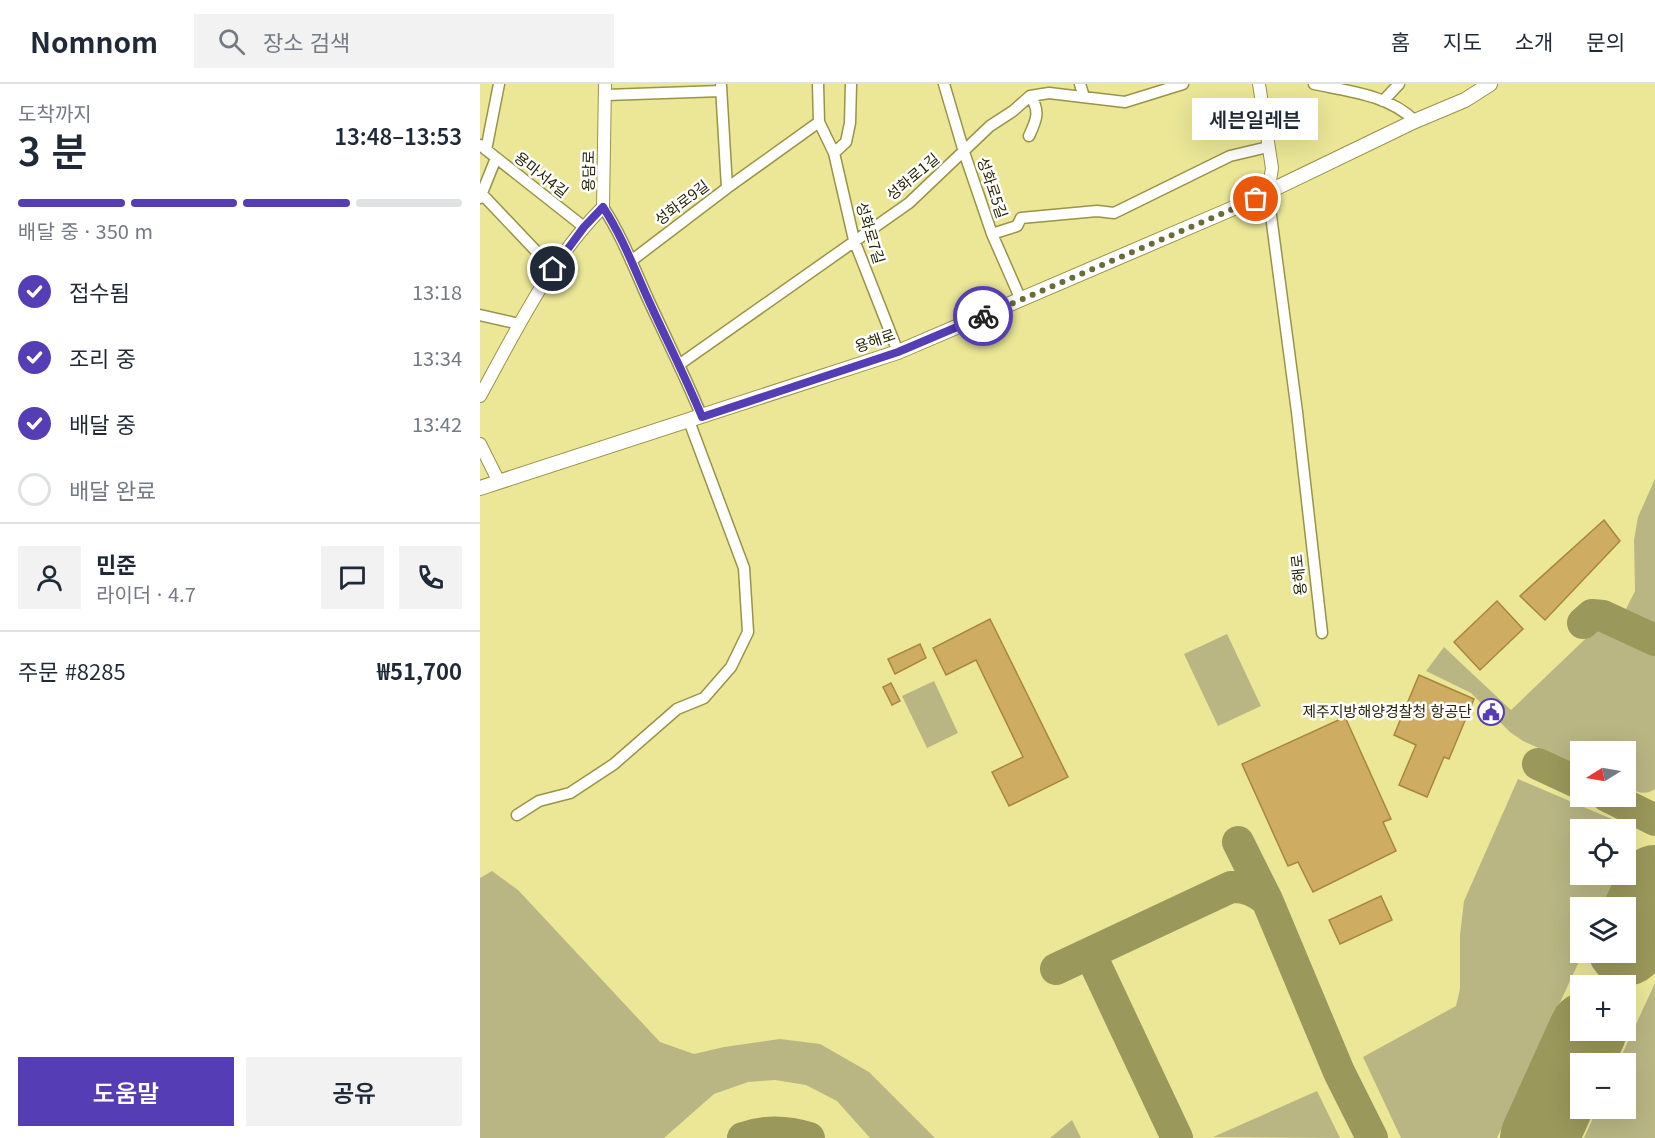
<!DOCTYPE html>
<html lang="ko">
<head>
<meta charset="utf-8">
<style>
	:root { --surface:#fff; --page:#f2f2f3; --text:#1f2937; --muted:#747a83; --line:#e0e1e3; --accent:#543db5 }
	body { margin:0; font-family:Georgia,"Noto Sans KR",serif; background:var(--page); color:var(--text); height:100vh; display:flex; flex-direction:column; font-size:22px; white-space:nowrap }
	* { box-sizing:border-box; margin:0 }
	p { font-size:20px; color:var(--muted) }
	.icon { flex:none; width:33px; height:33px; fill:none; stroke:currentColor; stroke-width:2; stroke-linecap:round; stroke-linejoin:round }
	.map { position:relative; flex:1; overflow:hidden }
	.details { display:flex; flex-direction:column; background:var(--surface); width:480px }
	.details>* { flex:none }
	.needle { width:39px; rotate:259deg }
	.tools { position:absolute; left:1090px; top:657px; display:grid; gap:12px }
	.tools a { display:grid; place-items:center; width:66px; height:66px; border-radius:0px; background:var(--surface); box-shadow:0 6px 24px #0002; font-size:30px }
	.pin { position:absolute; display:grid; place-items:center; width:51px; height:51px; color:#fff; margin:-26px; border:3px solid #fff; border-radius:50%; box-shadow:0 2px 6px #0007 }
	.courier { position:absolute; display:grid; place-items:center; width:60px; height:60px; margin:-30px; border:4px solid #543db5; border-radius:50%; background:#fff; color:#222; box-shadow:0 2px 8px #0007 }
	.bubble { position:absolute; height:42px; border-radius:0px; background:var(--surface); box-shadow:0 6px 24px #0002; font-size:20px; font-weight:600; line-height:42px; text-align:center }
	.head em { font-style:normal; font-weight:600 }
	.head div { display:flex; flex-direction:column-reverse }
	.head { display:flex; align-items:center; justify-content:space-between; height:102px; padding:0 18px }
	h1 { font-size:39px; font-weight:600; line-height:45px }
	.bar { display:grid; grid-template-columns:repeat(4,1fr); gap:9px 6px; align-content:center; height:72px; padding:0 18px }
	.bar i { height:8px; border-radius:4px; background:var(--line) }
	.bar .active { background:var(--accent) }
	.bar p { grid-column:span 4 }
	.line { display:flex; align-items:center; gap:15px; padding:0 18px; border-top:2px solid var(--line) }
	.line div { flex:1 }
	.round { display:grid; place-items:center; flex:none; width:63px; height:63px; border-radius:0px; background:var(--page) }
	ol { padding:0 18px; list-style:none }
	li { display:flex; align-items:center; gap:18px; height:66px }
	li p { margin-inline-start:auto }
	li .icon { padding:6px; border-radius:50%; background:var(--accent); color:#fff; stroke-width:4 }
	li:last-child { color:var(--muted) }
	li i { width:33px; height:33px; border:3px solid var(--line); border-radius:50% }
	.primary-button { display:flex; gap:12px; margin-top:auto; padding:12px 18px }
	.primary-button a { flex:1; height:69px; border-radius:0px; background:var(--accent); color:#fff; font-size:24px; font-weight:600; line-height:69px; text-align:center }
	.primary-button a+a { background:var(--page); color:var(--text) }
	header { display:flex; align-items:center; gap:36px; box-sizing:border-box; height:84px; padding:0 30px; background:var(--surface); border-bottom:2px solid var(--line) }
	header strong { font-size:28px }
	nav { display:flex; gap:33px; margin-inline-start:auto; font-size:21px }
	.search { width:420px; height:54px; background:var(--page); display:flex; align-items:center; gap:15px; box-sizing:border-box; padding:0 21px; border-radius:0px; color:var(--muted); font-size:22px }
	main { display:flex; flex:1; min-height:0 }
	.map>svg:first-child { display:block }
</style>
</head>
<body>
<header>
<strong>Nomnom</strong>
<div class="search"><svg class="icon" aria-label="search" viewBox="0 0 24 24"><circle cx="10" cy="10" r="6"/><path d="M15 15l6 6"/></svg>장소 검색</div>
<nav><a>홈</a><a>지도</a><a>소개</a><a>문의</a></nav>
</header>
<main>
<section class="details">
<div class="head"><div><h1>3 분</h1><p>도착까지</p></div><em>13:48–13:53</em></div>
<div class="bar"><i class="active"></i><i class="active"></i><i class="active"></i><i></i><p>배달 중 · 350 m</p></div>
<ol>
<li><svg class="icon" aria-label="check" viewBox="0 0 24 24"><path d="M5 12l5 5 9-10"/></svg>접수됨<p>13:18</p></li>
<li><svg class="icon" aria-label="check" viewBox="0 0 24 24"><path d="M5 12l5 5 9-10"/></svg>조리 중<p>13:34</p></li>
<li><svg class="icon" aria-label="check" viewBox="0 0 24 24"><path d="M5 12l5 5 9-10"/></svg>배달 중<p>13:42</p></li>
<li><i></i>배달 완료</li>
</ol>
<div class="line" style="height:108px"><a class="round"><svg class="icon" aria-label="person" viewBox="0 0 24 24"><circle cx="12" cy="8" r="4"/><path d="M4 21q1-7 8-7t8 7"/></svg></a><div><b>민준</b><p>라이더 · 4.7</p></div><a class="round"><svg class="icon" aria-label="chat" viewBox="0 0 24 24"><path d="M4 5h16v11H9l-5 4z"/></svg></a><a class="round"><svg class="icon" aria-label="phone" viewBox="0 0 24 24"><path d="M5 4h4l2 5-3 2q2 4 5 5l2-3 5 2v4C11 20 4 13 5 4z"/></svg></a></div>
<div class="line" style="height:78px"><div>주문 #8285</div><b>₩51,700</b></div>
<div class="primary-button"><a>도움말</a><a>공유</a></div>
</section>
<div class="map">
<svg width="1175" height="1054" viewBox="0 0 1175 1054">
	<rect width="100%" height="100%" fill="#ebe797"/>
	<path fill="#b9b684" d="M1175 395V546L1143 531 1155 507 1154 456 1158 433Z
		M1121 540 1175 565V705C1164 712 1157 708 1146 703V668H1101V683L1043 657 1030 648 991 609 946 587 964 563 1031 626Z
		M747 550 781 622 738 642 704 570Z
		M454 597 478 649 447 664 422 612Z
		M1038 695 1141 739 1148 744 1152 762 1146 776V746H1101V790L1139 791 1124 823 1101 824V868L1103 869 1017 1054H921L883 973 976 922 980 905V851L984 817Z
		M12 787 38 806 180 958 214 970 244 963 300 955 340 960 389 988 455 1054H390L357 1017 326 1001 295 996 268 998 234 1010 184 1054H0V794Z
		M1175 899V1054H1104L1117 1025 1146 1024V980L1138 979Z
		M837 1007 860 1054 733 1053Z
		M592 1036 601 1054H570Z"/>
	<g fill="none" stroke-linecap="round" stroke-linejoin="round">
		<path stroke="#9a985b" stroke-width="32" d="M1103 539 1112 531 1123 532 1175 556
			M1058 680 1101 700
			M1127 712 1175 736
			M758 758 787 816 859 988 892 1054
			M610 869 697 1054
			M576 885 751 803C765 802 776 807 787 816
			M263 1054C285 1046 307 1047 329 1054
			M1059 1054V1053"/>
		<path stroke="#9a985b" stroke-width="78" d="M1146 863 1175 800
			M1059 1054 1108 946"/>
	</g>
	<path fill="#ceac62" stroke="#a7873d" stroke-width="1.5" d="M1124 436 1140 457 1065 536 1040 512Z
		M1017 517 1043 545 1000 586 974 558Z
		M510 535 588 693 529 722 512 688 543 673 496 576 466 591 453 564Z
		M440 560 446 574 415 590 408 575Z
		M939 591 994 615 969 675 964 673 947 713 919 701 936 661 914 651Z
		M411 599 420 617 412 621 403 603Z
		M865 633 911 735 903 738 916 767 833 808 818 778 808 782 762 680Z
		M901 812 912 836 860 860 849 836Z"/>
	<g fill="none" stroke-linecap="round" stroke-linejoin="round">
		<defs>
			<path id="minor" d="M338 0 339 38 354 69 374 156 418 268
				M464 0 484 68 512 150 541 216
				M600 0 604 13
				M834 0C868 7 909 11 935 37
				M241 2 247 104
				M126 11 241 7
				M903 17 919 0
				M549 52C556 37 561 27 550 12
				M0 61 104 143
				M6 66 19 0
				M354 69 366 58 370 39 371 0
				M0 108 73 185
				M788 109 817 328 842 549
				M0 114 16 74
				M123 123C142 152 154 184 168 215 186 254 205 292 222 333
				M512 150 537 142 541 134 617 127 634 129 750 72 788 63
				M151 177 247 104 339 38
				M0 231 39 240
				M200 280 429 119 510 42 533 27 550 12 569 9 645 18 703 0
				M37 731 59 717 90 709 134 680 197 625 224 614 251 583 268 548 264 484 209 337"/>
			<path id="tertiary" d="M779 0 792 84 788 109
				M0 312C36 247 70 176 123 123L125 0
				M0 360 19 398"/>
			<path id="secondary" d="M0 404 418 268 763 120 935 37 985 16 1010 0"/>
		</defs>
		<use href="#minor" stroke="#999446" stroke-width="13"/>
		<use href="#tertiary" stroke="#999446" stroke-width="14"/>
		<use href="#secondary" stroke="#999446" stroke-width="16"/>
		<use href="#minor" stroke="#fff" stroke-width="10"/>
		<use href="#tertiary" stroke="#fff" stroke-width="12"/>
		<use href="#secondary" stroke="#fff" stroke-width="14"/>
	</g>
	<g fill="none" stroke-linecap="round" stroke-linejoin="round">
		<path stroke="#6c6a38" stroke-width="6" stroke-dasharray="0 10.8" d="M503 232 776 115"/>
		<path stroke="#543db5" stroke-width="8" d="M73 185 104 143 123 123C142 152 154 184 168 215 186 255 205 292 222 333L418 268 503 232"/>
	</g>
	<defs>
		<symbol id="civic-ring" viewBox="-11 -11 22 22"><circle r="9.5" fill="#fff" stroke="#543db5" stroke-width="1.5"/><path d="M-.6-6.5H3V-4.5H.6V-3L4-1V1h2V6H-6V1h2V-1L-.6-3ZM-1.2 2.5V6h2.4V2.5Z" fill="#543db5"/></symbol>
	</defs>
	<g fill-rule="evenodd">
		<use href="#civic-ring" x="996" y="613" width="30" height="30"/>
	</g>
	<g text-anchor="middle" stroke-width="5" stroke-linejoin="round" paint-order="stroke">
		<g font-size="15" fill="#282605" stroke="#fff">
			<text transform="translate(109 87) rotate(-89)" y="5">용담로</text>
			<text transform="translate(61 91) rotate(38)" y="5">용마서4길</text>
			<text transform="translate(433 93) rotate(-40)" y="5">성화로1길</text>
			<text transform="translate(512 104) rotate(71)" y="5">성화로5길</text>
			<text transform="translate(202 119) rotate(-37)" y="5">성화로9길</text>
			<text transform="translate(390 149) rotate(73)" y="5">성화로7길</text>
			<text transform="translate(395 257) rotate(-19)" y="5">용해로</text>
			<text transform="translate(819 491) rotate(-96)" y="5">용해로</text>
		</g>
		<g font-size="15" fill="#282605" stroke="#fff" text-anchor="end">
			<text x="992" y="633">제주지방해양경찰청 항공단</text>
		</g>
	</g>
</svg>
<div class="tools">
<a><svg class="needle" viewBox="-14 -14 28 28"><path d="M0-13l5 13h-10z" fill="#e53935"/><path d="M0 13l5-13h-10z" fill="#747a83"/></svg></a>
<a><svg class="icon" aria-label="locate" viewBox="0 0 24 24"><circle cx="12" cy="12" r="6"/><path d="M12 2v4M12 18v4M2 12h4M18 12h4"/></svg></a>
<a><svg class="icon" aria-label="layers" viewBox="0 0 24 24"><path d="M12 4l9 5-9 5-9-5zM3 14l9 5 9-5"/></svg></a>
<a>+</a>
<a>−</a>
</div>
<div class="pin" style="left:776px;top:115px;background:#ea580c"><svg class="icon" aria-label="bag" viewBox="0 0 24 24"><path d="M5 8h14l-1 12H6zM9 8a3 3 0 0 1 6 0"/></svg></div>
<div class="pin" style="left:73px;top:185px;background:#1f2937"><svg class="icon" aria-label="home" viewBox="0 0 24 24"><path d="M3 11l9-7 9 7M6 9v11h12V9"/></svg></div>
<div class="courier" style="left:503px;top:232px"><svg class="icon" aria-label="bike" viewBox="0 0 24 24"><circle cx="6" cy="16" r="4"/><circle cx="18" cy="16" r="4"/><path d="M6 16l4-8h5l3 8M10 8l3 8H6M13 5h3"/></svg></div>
<div class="bubble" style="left:712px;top:14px;width:126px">세븐일레븐</div>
</div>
</main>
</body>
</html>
